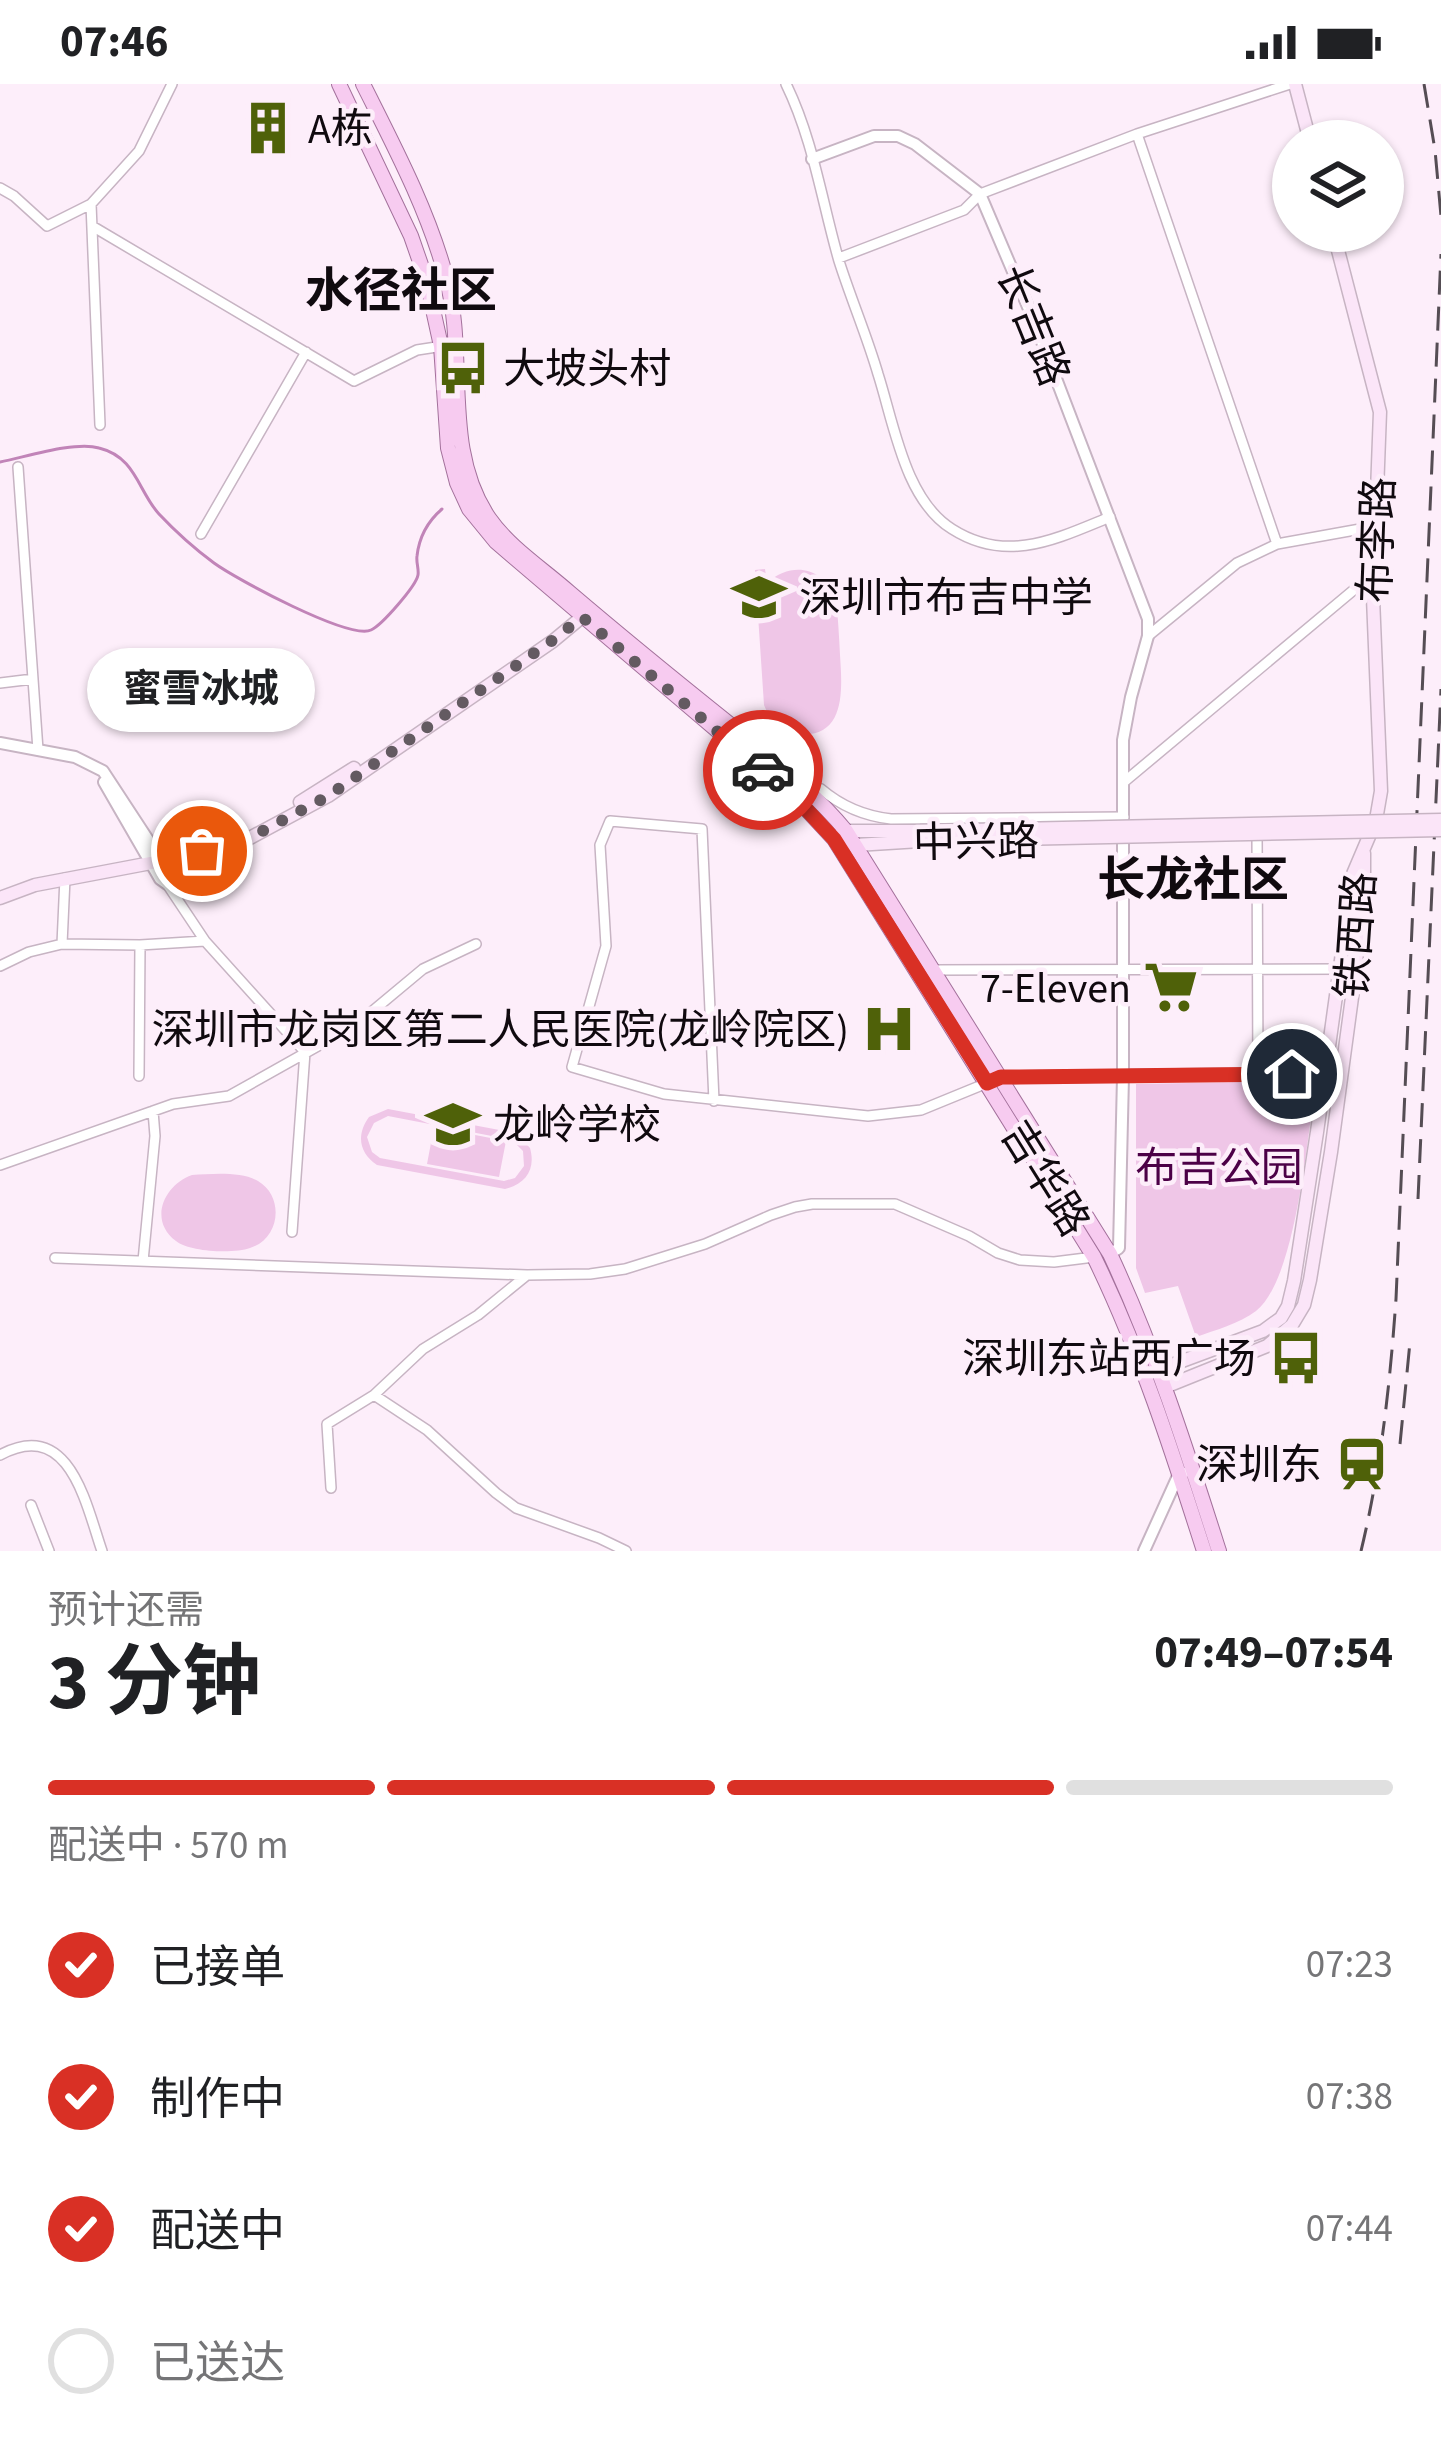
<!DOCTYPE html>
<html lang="zh">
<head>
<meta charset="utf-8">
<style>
	:root { --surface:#fff; --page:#f2f2f2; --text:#202124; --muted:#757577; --line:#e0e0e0; --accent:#d93025 }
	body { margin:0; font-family:"Source Sans 3","Noto Sans SC",sans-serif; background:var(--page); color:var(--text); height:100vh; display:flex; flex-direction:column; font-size:45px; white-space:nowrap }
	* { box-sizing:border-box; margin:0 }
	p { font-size:39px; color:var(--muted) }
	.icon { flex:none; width:66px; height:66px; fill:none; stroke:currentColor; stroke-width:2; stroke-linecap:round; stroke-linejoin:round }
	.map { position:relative; height:1467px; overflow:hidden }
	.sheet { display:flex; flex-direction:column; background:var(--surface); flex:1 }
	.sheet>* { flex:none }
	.fabs { position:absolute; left:1272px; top:36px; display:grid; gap:24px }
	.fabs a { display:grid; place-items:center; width:132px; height:132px; border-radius:50%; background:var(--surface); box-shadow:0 3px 9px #0004; font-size:60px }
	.pin { position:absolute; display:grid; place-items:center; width:102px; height:102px; color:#fff; margin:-51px; border:6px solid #fff; border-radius:50%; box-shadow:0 3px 12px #0007 }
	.courier { position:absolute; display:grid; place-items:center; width:120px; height:120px; margin:-60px; border:9px solid #d93025; border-radius:50%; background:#fff; color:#222; box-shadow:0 3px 15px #0007 }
	.bubble { position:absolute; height:84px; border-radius:42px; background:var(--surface); box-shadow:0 3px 9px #0004; font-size:39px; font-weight:700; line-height:84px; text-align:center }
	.head em { font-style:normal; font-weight:700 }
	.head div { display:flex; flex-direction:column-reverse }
	.head { display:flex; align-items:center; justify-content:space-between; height:204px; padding:0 48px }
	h1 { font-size:78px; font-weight:700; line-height:90px }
	.bar { display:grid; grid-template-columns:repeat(4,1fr); gap:18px 12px; align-content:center; height:144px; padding:0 48px }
	.bar i { height:15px; border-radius:9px; background:var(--line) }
	.bar .active { background:var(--accent) }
	.bar p { grid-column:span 4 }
	ol { padding:0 48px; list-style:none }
	li { display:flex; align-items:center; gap:36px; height:132px }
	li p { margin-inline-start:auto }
	li .icon { padding:12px; border-radius:50%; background:var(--accent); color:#fff; stroke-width:4 }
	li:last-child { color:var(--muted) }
	li i { width:66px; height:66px; border:6px solid var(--line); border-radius:50% }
	.status { display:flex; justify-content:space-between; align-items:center; height:84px; padding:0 60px; background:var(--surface); direction:ltr }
	.status svg { height:33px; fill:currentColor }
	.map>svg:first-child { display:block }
</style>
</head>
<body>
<div class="status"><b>07:46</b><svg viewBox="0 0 49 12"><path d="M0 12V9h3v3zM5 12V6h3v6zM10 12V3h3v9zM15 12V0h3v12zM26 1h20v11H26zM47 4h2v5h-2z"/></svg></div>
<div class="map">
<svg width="1441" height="1467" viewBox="0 0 1441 1467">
	<rect width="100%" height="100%" fill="#fdeefa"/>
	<path fill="#efc6e7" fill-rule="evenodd" d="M765 485 767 499C792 477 822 483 836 514 838 533 839 552 840 571 842 603 847 655 798 650 781 648 770 636 764 621L755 486Z
		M1298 997 1314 1012C1306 1063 1295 1196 1256 1227 1239 1240 1215 1246 1196 1253L1178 1202 1145 1209 1136 1184V1000Z
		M388 1025 516 1049 530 1064C536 1085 526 1100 505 1105L377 1081C359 1069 356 1051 369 1033ZM388 1032 512 1056 523 1067 524 1082 515 1094 504 1097 380 1074 372 1068 367 1053 374 1039Z
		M434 1043 506 1057 499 1093 427 1080Z
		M192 1091C211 1090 241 1087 258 1097 285 1113 280 1155 250 1164 234 1170 189 1168 176 1157 148 1136 164 1101 192 1091Z"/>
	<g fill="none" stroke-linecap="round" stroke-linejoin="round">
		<path stroke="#c184b8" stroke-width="3" d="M0 378C26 373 75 357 99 364 136 373 138 407 159 430 175 447 195 465 214 479 236 495 349 556 371 546 382 541 416 502 418 491 419 485 416 478 417 472 419 454 428 437 442 425"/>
		<defs>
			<path id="minor" d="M786 0C813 55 822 118 839 177 851 215 867 252 878 290 894 340 905 416 952 445 1007 480 1056 455 1110 433
				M1137 50 1277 460
				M0 104 14 112 47 142 91 120 139 67 172 0
				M91 120 100 341
				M92 142 354 297 417 266 443 262
				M839 174 964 126 980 110 1137 50 1290 0
				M18 383 38 666
				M201 450 306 268
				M1148 552 1237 479 1277 460 1377 442
				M0 599 33 595
				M1124 698 1374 489
				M813 712 821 705C841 722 864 732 891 735L1124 733
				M1257 748 1258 990
				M167 800 205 857 305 968
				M62 860 65 794
				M0 882 29 868 62 860 140 861 205 857
				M934 886 1341 885
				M139 992 140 861
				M714 1017 702 745 610 737 600 761 606 862 572 983 664 1010 868 1032 921 1026 987 999
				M0 1081 173 1020 229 1012 357 940 423 885 476 860
				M292 1148 305 968
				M55 1174 527 1191
				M143 1177 155 1052 153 1027
				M374 1311 427 1346 496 1409 516 1424 599 1454 626 1467
				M0 1371C70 1333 86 1421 102 1467
				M331 1404 327 1340 374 1311 423 1265 478 1231 527 1191 590 1190 625 1185 705 1160 771 1131 795 1123 812 1120H895L969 1152 998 1169 1020 1176 1054 1178 1094 1173
				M31 1421 49 1467"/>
			<path id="tertiary" d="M812 75 874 52H898L915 60 980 110 1034 237 1148 535V552L1131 613 1123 656V993L1119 1164 1110 1170
				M0 659 75 673 103 687 158 771 168 792 167 800
				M104 698 160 795 167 800
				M994 996 1019 993 1326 989
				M1144 1467 1178 1392 1184 1389"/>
			<path id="secondary" d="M1295 0 1310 57
				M300 718 354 684
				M840 751 846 747H920
				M846 758 856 761 920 757
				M0 814 35 801 151 779 246 756 328 712 553 557 582 533 586 524
				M1158 1286 1263 1247 1281 1234 1288 1222 1294 1197 1317 1048 1353 790 1376 736 1381 707 1373 514 1380 328 1333 147
				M1165 1303 1267 1262 1292 1241 1304 1221 1310 1196 1331 1068 1353 906 1364 802V769"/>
			<path id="primary" d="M339 0 411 152 427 198 441 262 448 364 457 399 469 425 496 458 794 712 834 755 1094 1173C1140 1267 1172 1367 1204 1467
				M363 0C394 62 428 126 446 193 468 271 441 364 489 434 509 463 543 485 569 508 623 554 677 598 732 642 771 675 813 707 846 747L1110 1170C1155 1266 1187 1367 1219 1467"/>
		</defs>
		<use href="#minor" stroke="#c7b4c3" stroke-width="12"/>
		<use href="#tertiary" stroke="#c7b4c3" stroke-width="14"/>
		<use href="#secondary" stroke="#c7b4c3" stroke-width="15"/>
		<use href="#primary" stroke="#a3719b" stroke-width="16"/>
		<use href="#minor" stroke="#fff" stroke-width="9"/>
		<use href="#tertiary" stroke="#fff" stroke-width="10"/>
		<use href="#secondary" stroke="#fbe5f8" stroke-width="12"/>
		<use href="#primary" stroke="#f7cbf0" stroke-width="14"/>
		<path stroke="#554d54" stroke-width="3" stroke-dasharray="24 12" stroke-linecap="butt" d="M1424 0 1435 66 1441 132
			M1418 1115 1441 605
			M1400 1360 1410 1258
			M1361 1467C1381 1384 1390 1300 1396 1215L1441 170"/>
		<defs>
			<path id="secondary-bridge" d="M920 747 1441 736
				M920 757 1441 746"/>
		</defs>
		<use href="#secondary-bridge" stroke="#c7b4c3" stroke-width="15" stroke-linecap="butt"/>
		<use href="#secondary-bridge" stroke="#fbe5f8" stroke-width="12"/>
	</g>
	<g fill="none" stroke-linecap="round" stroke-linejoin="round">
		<path stroke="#635a61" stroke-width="12" stroke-dasharray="0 21.6" d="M202 767 246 756 328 712 553 556 582 533 763 686"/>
		<path stroke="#d93025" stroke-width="15" d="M763 686 794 712 834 755 987 999 1001 993H1019L1292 990"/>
	</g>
	<defs>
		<symbol id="building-bare" viewBox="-9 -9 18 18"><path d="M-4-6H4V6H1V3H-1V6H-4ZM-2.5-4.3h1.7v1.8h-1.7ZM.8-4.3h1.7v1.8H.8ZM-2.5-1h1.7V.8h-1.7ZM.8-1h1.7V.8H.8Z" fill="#4f6109" stroke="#fdeefa" stroke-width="2.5" paint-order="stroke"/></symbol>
		<symbol id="bus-bare" viewBox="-9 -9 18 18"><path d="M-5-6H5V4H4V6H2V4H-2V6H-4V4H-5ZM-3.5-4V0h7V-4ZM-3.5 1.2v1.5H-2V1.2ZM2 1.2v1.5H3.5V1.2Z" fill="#4f6109" stroke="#fdeefa" stroke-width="2.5" paint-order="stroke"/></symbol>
		<symbol id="school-bare" viewBox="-9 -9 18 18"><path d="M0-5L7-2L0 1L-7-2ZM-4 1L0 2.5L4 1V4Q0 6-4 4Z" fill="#4f6109" stroke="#fdeefa" stroke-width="2.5" paint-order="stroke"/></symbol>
		<symbol id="supermarket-bare" viewBox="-9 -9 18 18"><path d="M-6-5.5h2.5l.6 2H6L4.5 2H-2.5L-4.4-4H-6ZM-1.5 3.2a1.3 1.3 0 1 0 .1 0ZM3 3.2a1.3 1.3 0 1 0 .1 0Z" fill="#4f6109" stroke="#fdeefa" stroke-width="2.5" paint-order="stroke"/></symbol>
		<symbol id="hospital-bare" viewBox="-9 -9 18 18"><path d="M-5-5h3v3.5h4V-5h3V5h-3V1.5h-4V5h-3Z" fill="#4f6109" stroke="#fdeefa" stroke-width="2.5" paint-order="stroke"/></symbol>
		<symbol id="station-bare" viewBox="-9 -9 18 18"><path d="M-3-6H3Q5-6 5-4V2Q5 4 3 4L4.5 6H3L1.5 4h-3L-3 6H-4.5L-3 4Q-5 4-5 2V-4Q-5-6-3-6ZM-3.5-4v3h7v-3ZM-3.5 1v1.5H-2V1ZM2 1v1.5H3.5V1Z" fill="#4f6109" stroke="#fdeefa" stroke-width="2.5" paint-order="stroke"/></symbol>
	</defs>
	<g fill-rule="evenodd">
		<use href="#building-bare" x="230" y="6" width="76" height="76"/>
		<use href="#bus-bare" x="425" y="246" width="76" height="76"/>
		<use href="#school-bare" x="721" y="475" width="76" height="76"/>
		<use href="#supermarket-bare" x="1133" y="865" width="76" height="76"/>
		<use href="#hospital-bare" x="851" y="907" width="76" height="76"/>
		<use href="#school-bare" x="415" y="1002" width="76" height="76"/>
		<use href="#bus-bare" x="1258" y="1236" width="76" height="76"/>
		<use href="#station-bare" x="1324" y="1342" width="76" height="76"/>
	</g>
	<g text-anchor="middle" stroke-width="9" stroke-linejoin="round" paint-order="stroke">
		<g font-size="42" fill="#100a0f" stroke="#fdeefa" text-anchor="start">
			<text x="308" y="59">A栋</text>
			<text x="503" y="299">大坡头村</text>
			<text x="799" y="528">深圳市布吉中学</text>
			<text x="1131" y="918" text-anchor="end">7-Eleven</text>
			<text x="849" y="960" text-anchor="end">深圳市龙岗区第二人民医院(龙岭院区)</text>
			<text x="493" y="1055">龙岭学校</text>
			<text x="1256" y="1289" text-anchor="end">深圳东站西广场</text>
			<text x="1322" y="1395" text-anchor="end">深圳东</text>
		</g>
		<g font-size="42" fill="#100a0f" stroke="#fdeefa">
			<text transform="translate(1034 241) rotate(68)" y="15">长吉路</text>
			<text transform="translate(1376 456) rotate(-88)" y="15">布李路</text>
			<text transform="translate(976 757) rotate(-1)" y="15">中兴路</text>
			<text transform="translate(1355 851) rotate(-86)" y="15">铁西路</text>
			<text transform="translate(1046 1094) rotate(58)" y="15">吉华路</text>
		</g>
		<g font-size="42" fill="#4c0047" stroke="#fdeefa">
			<text x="1219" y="1098">布吉公园</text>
		</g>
		<g font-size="48" font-weight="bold" fill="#100a0f" stroke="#fdeefa">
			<text x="401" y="223">水径社区</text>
			<text x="1193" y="812">长龙社区</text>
		</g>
	</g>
</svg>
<div class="fabs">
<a><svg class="icon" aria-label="layers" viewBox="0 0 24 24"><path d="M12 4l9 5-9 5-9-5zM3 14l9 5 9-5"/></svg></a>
</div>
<div class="pin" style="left:202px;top:767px;background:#ea580c"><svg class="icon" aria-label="bag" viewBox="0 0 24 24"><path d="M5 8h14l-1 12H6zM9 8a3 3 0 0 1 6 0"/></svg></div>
<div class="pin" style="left:1292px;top:990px;background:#1f2937"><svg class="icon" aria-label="home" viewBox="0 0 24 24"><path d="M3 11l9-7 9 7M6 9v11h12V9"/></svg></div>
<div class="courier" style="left:763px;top:686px"><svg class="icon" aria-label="car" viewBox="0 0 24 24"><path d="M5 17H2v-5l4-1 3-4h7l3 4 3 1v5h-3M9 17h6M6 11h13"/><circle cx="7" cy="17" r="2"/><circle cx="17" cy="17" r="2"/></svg></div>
<div class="bubble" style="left:87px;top:564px;width:228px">蜜雪冰城</div>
</div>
<section class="sheet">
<div class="head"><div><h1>3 分钟</h1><p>预计还需</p></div><em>07:49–07:54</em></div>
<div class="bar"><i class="active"></i><i class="active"></i><i class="active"></i><i></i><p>配送中 · 570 m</p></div>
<ol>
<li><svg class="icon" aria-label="check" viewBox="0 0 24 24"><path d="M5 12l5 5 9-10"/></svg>已接单<p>07:23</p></li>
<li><svg class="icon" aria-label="check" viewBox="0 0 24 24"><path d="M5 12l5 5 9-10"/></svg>制作中<p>07:38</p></li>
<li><svg class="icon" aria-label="check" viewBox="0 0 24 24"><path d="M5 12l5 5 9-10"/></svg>配送中<p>07:44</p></li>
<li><i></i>已送达</li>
</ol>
</section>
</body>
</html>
